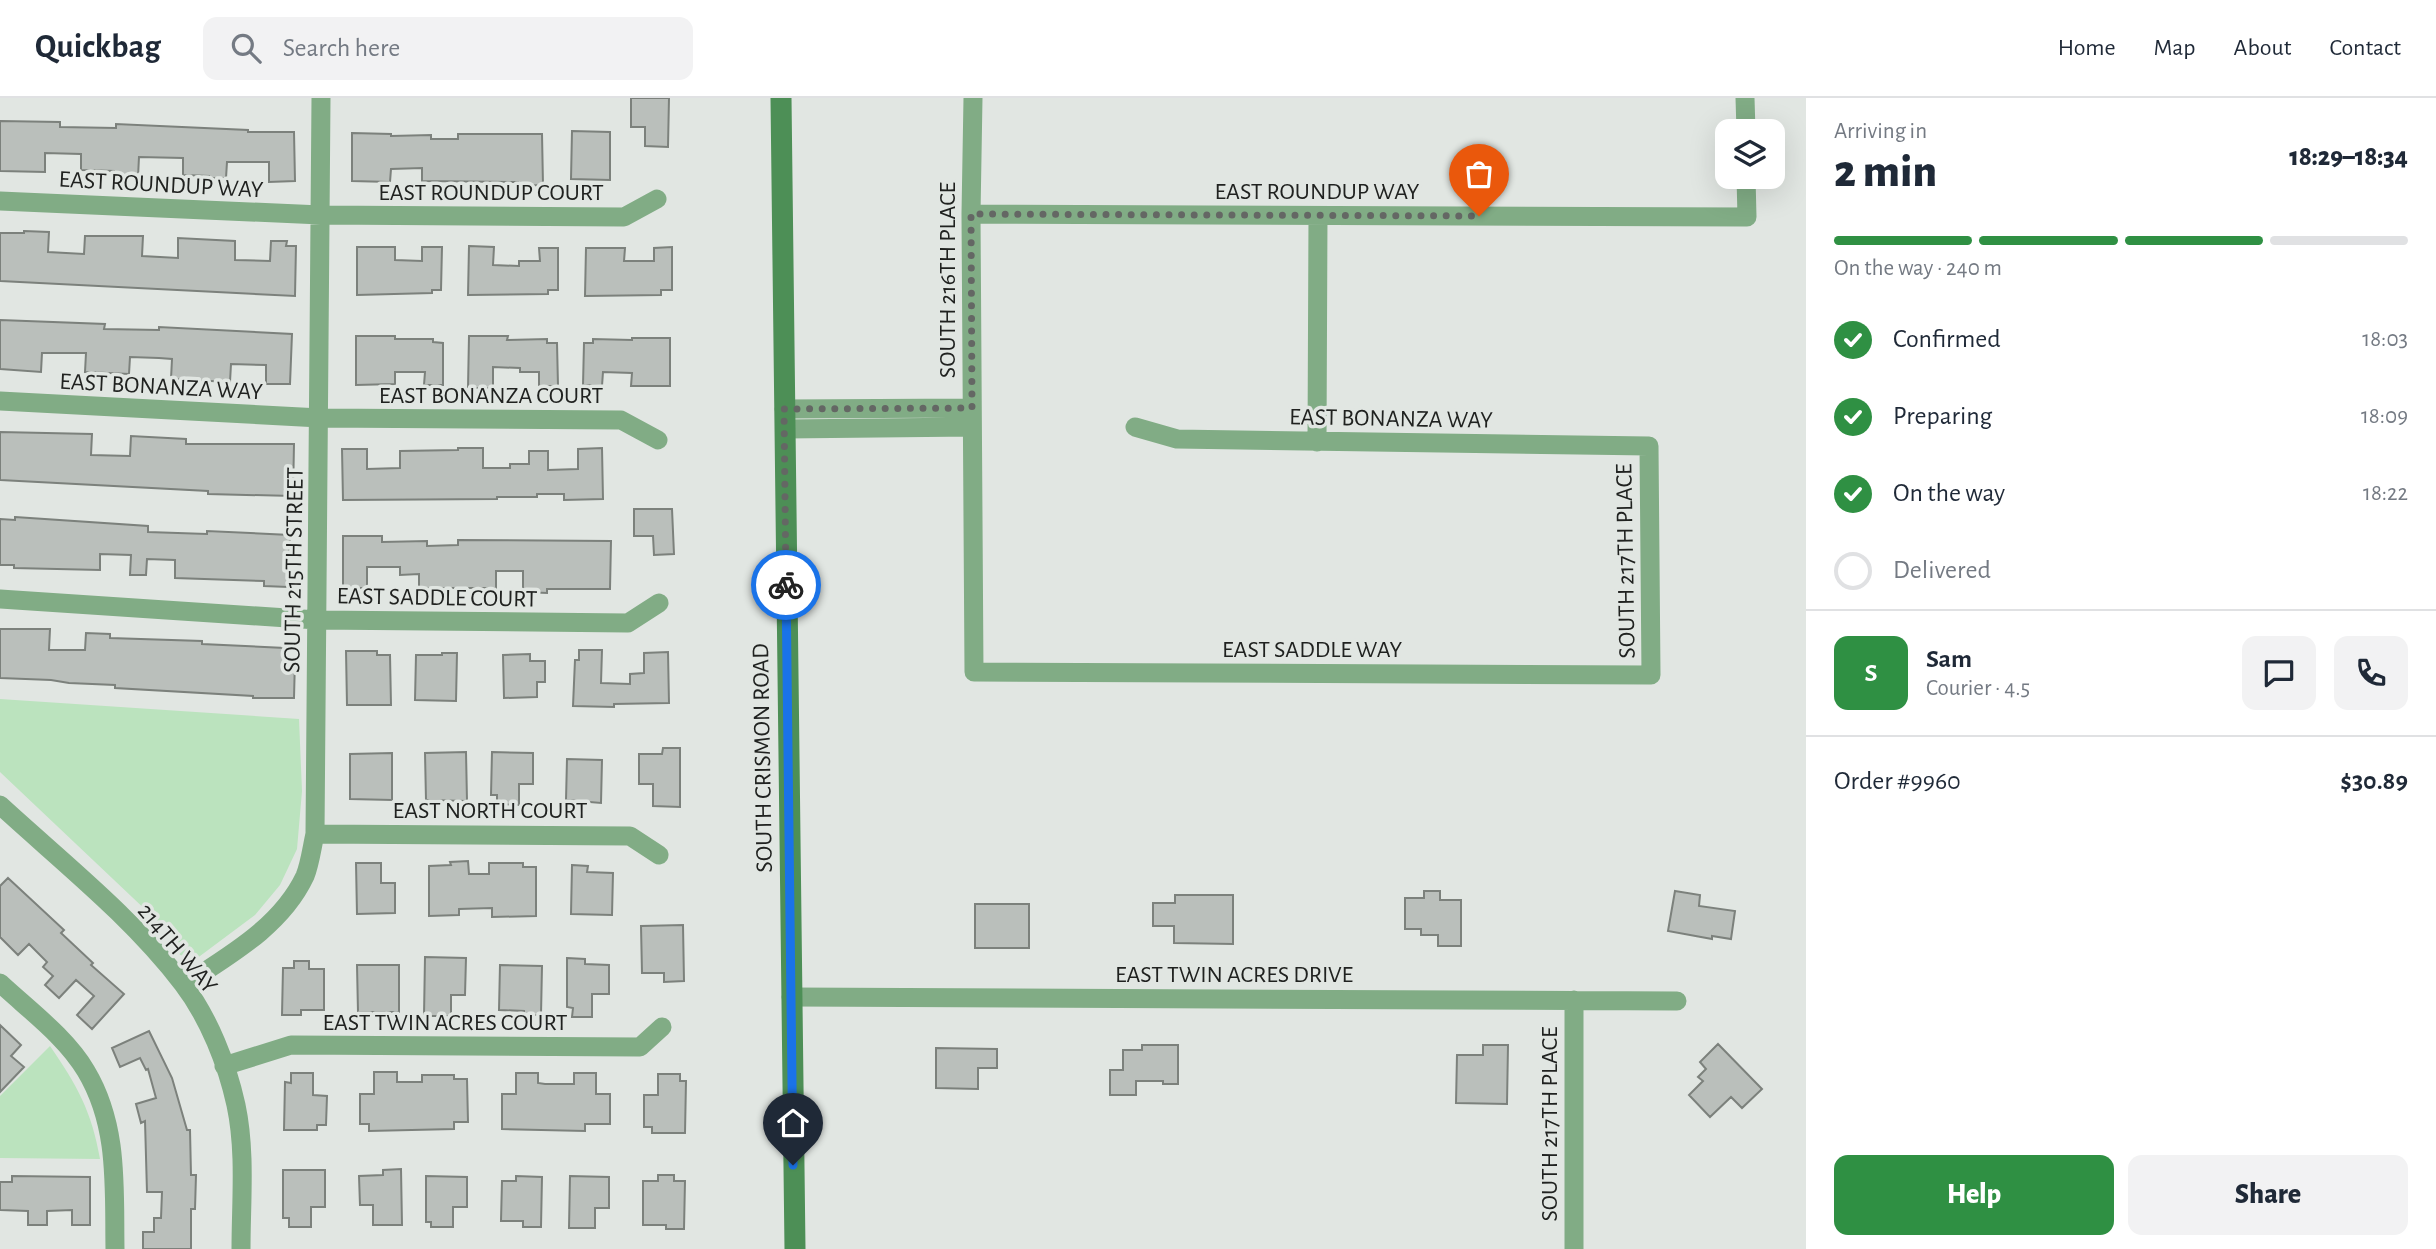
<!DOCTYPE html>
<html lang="en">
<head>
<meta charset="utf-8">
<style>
	:root { --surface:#fff; --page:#f2f2f3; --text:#1f2937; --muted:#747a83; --line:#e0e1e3; --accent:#2f9043 }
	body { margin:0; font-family:"Alegreya Sans",sans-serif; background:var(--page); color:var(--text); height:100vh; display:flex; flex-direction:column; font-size:26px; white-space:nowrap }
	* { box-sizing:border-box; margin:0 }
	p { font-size:23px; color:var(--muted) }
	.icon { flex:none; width:38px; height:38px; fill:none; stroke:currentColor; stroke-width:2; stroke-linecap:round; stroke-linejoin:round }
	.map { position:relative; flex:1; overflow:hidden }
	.side { display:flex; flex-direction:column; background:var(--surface); width:630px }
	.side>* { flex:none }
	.fabs { position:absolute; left:1715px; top:21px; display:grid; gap:14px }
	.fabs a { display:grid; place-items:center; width:70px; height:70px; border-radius:14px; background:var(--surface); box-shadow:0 7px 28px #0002; font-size:35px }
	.pin { position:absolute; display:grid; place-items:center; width:60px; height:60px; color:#fff; margin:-72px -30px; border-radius:50% 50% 50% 0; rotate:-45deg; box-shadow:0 0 7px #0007 }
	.pin .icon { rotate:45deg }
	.courier { position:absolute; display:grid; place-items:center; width:70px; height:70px; margin:-35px; border:5px solid #1a73e8; border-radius:50%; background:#fff; color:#222; box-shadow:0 2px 9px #0007 }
	.summary em { font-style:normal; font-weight:800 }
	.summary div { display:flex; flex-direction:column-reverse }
	.summary { display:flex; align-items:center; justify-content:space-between; height:119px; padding:0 28px }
	h1 { font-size:46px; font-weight:800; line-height:52px }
	.bar { display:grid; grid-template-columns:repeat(4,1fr); gap:10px 7px; align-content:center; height:84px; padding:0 28px }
	.bar i { height:9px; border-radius:5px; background:var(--line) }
	.bar .selected { background:var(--accent) }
	.bar p { grid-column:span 4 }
	.line { display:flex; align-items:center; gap:18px; padding:0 28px; border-top:2px solid var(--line) }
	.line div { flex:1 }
	.round { display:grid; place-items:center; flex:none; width:74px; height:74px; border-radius:14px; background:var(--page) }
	ol { padding:0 28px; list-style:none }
	li { display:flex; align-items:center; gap:21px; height:77px }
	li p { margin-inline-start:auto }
	li .icon { padding:7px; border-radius:50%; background:var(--accent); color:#fff; stroke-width:4 }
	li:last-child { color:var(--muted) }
	li i { width:38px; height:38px; border:4px solid var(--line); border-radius:50% }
	.cta { display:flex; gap:14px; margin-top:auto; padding:14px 28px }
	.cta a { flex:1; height:80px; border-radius:14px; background:var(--accent); color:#fff; font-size:28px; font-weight:800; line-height:80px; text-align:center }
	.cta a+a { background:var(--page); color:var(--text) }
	header { display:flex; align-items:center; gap:42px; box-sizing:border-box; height:98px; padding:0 35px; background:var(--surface); border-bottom:2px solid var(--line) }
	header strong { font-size:33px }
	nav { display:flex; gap:38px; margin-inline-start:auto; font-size:24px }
	.search { width:490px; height:63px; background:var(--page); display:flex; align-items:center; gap:18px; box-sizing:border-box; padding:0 24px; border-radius:14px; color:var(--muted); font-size:26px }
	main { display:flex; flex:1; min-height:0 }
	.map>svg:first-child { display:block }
</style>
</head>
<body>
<header>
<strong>Quickbag</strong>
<div class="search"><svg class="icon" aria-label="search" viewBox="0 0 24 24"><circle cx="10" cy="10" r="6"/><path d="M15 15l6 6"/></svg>Search here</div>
<nav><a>Home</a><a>Map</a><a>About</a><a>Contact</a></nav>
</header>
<main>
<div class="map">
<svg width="1806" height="1151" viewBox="0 0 1806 1151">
	<rect width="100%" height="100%" fill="#e1e6e2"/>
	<path fill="#bbe3be" d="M0 601 299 621 302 693 297 751 280 787 255 817 196 861 180 857 170 835 0 674Z
		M50 948C77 987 92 1014 100 1061L0 1060V998Z"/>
	<path fill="#babfbb" stroke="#7c817c" stroke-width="2" d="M631 0H669L668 49 645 48V29H631Z
		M0 23 60 24V29L116 30V26L248 32V34H294L295 83 269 84V64H227L226 80H209V78L183 77V60L139 59 138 79 114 78V73L81 72V56L45 55V74L0 73Z
		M572 33 610 34V82L571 81Z
		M352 35 391 36V38L431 37V41H458V36H542L543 87 518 88V84L422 83V70L391 71 390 84 352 83Z
		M24 133 49 134 48 154 84 156 85 138H143L142 158 178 160V140L235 143V162L270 163 271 143H287L286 148H296L295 198 0 183V135H24Z
		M469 148 494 149 493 167 519 168V163H540L539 150H558V192H548V196L468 197Z
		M357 149H395V162L422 163V149H442L441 192H432V195L357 197Z
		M672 149V192H661V197L585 198 586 150H625L624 163H654V150Z
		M0 222 105 226 104 231 159 232V229L292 236 290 286H266V267L231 266 230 284 171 281 172 261 159 260 130 259 129 276 85 274 86 255H42L41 274 0 271Z
		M356 238H395V241H433V244L443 245V287H424L425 274H395V286L356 287Z
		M469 238H508L507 242 547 241V245H557L558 288H539V274H520V270L493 269V290H468Z
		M632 240H670V288H631L632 275 603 274 602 288 583 287 584 245H593V241L632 242Z
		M0 334 92 336 91 357 130 358 131 338 186 341V346H294L293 398 208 396V393L0 382Z
		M458 350H483V370H510V366H529V353H548V372L578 371V351L602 350 603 401 564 402V396H537V399H497V401L343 402 342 351H367V371L400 370V353L458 352Z
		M634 411H672L674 456 654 457 653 438H634Z
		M15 419 148 428V434L207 436V433L290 437 288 489 264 488V483L175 480V462L147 461 146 477H130L131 457 100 456V472L14 470V467H0V421L15 422Z
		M343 438H382V444L427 443V448L458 447V442L611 443 610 491H547V495L523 494V473H496V490H419V476L400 477V469H367V490H343Z
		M0 531H50L49 552H85L86 535 110 536V540L202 543V546L285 550V561H295L294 600H253V598L115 590V587L69 585 51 582 0 580Z
		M579 552H602L601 585 630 586V576L644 575V555L668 554 669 605 614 606V609L573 608 575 562H579Z
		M346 553H377V557H390L391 607H347Z
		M442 555H457L456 603 415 602 416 557H442Z
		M530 556V563H545V584H537V599L504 600 503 557Z
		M663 650H680V709L653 708V686H639V656H662Z
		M466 654 467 703 426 702 425 655Z
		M492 654 533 655V686H519V707L497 706V697H491Z
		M392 655V702L350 701V656Z
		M567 661 602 662 601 705 566 702Z
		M468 763 469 776H489V765H523V769H536V818L492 819V810L459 811V817L429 818V768L451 767 450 764Z
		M356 765H381V785H395V815L357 816Z
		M572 767 588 768 587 774 613 775 612 817 571 816Z
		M8 780 64 832 61 835 93 865 91 867 124 896 92 931 77 917 94 898 76 882 59 900 45 887 53 878 43 869 47 864 29 846 18 857 0 839V788Z
		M1424 793H1440V802H1461V848H1438V837H1421V831H1405V800H1424Z
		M1675 793 1700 797 1699 808 1735 813 1731 841 1712 838V841L1668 833Z
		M1175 797H1233V846L1174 845V828H1153V805H1175Z
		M975 806H1029V850H975Z
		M683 827 684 883 664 884V875H642L641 828Z
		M425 859 466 860 465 897H451V918H424Z
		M567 860 585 861V866L609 867V896H592V919H572L573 910 567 909Z
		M294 863H309V871H324V912H301V917H282L283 870H294Z
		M357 867H399V914H358Z
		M500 867 542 868 541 917H524V913L499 912Z
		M0 927 21 947 11 958 24 969 0 994Z
		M149 933 172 980 187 1032H190L191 1077H196L195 1111H191V1151H143V1134H154V1120H161L162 1094H147L145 1023 141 1025 136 1006 156 1000 148 971 146 972 140 960 120 969 112 950Z
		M1718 946 1762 991 1742 1010 1731 999 1710 1019 1689 997 1703 983 1698 979 1706 971 1700 964Z
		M1142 947H1178V986H1163V983H1136V997H1110V972H1123V952H1142Z
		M1483 947H1508L1507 1006 1456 1005 1457 957H1483Z
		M936 950 997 951V970H978V991L936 990Z
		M374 974H397V984H422V977H454V981H467L468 1024H454V1031L369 1033V1026H360V996H374Z
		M291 975H313V997L327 998 326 1027H317V1032H284L285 984 291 985Z
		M516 975H538V985L545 986H574V975H596V996H610V1026H585V1033L502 1031V996H516Z
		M658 976H680V983H686L685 1035H652V1029H644V997H658Z
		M401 1071 402 1127H373V1107H360L359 1078 383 1077V1072Z
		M283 1072H325V1109H311V1129H289V1120H283Z
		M658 1077H674V1083H685L684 1131H666V1127H643V1083H658Z
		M12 1078 90 1079V1127H72V1112L47 1113V1127H28V1113L0 1112V1084H12Z
		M426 1078 467 1079V1109H453V1129H431V1124H426Z
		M516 1078 542 1079 541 1129H523V1123H501L502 1083H516Z
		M570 1078 609 1079V1110H595V1130H569Z"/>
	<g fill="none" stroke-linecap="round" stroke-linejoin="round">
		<path stroke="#81ac85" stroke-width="19" d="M973 0 971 116 974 574 1651 577 1649 348 1177 341 1135 329
			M1745 0 1746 33
			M0 103 321 117 624 119 657 101
			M971 116 1747 119 1746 79
			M0 303 320 320 621 322 658 342
			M784 311 972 310
			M785 331 972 329
			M1317 344 1318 118
			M0 501 317 522 628 525 659 505
			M0 707C62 764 132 819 183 886 209 920 227 966 236 1007 246 1054 241 1104 241 1151
			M315 736 630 738 659 757
			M0 885C29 912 66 939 86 973 119 1028 114 1090 115 1151
			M184 887C228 858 281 829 305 778 310 766 312 749 315 736L321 0
			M791 899 1677 903
			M224 968 291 947 640 949 662 929
			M1574 1151V902"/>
		<path stroke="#4d8f56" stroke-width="21" d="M781 0 795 1151"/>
	</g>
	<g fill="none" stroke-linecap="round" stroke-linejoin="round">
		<path stroke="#646764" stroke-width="7" stroke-dasharray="0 12.6" d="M786 487 784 311 972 310 971 116 1479 118"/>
		<path stroke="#1a73e8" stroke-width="9" d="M786 487 793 1067"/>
	</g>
	<g text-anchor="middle" stroke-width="7" stroke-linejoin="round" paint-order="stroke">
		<g font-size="24" fill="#202220" stroke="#e1e6e2">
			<text transform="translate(161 86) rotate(3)" y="8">EAST ROUNDUP WAY</text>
			<text x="1317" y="101">EAST ROUNDUP WAY</text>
			<text x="491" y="102">EAST ROUNDUP COURT</text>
			<text transform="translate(947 182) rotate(-90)" y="8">SOUTH 216TH PLACE</text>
			<text transform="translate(161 288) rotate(3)" y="8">EAST BONANZA WAY</text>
			<text x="491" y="305">EAST BONANZA COURT</text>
			<text transform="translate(1391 320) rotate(1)" y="8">EAST BONANZA WAY</text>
			<text transform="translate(1625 463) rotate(-91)" y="8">SOUTH 217TH PLACE</text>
			<text transform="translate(293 472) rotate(-89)" y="8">SOUTH 215TH STREET</text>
			<text transform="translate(437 499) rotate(1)" y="8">EAST SADDLE COURT</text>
			<text x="1312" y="559">EAST SADDLE WAY</text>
			<text transform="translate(762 660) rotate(-91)" y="8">SOUTH CRISMON ROAD</text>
			<text x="490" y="720">EAST NORTH COURT</text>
			<text transform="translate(178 850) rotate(50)" y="8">214TH WAY</text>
			<text x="1234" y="884">EAST TWIN ACRES DRIVE</text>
			<text x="445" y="932">EAST TWIN ACRES COURT</text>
			<text transform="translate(1549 1026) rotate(-90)" y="8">SOUTH 217TH PLACE</text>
		</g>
	</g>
</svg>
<div class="fabs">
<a><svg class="icon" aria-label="layers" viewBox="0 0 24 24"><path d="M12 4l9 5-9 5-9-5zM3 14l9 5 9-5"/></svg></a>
</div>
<div class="pin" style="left:1479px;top:118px;background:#ea580c"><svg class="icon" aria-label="bag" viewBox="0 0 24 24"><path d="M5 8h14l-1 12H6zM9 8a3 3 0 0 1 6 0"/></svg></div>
<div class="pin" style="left:793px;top:1067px;background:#1f2937"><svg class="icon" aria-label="home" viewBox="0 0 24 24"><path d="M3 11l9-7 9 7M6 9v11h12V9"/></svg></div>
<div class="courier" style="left:786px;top:487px"><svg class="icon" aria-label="bike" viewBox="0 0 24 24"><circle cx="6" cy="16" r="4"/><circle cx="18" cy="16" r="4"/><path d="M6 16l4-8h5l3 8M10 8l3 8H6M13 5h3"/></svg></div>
</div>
<section class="side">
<div class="summary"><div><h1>2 min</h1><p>Arriving in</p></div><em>18:29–18:34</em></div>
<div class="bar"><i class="selected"></i><i class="selected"></i><i class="selected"></i><i></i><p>On the way · 240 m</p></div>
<ol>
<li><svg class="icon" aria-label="check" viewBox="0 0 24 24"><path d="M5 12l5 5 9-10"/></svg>Confirmed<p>18:03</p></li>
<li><svg class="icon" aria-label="check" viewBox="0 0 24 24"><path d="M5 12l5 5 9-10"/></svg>Preparing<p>18:09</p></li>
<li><svg class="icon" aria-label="check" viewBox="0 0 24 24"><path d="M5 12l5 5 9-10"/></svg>On the way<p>18:22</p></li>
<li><i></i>Delivered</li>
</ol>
<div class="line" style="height:126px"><b class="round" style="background:var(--accent);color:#fff">S</b><div><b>Sam</b><p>Courier · 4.5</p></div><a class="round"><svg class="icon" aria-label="chat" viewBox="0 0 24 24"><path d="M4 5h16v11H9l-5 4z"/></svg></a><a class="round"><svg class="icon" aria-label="phone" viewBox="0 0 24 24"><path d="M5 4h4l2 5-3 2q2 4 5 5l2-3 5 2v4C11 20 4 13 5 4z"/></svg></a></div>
<div class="line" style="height:91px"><div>Order #9960</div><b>$30.89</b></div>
<div class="cta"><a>Help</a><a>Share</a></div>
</section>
</main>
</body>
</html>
